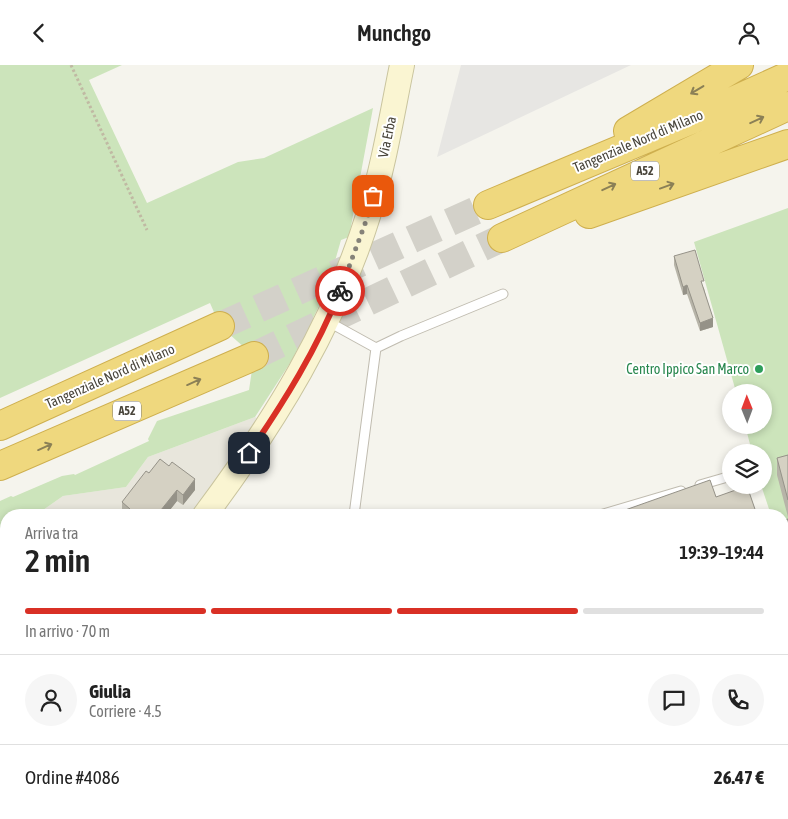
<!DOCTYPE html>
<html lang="it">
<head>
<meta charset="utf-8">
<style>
	:root { --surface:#fff; --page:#f6f6f6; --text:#222; --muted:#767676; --line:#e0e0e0; --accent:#d93025 }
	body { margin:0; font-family:"Asap Condensed",sans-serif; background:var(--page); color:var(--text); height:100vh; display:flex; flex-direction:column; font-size:19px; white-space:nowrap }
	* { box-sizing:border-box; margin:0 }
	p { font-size:16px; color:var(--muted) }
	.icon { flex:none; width:28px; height:28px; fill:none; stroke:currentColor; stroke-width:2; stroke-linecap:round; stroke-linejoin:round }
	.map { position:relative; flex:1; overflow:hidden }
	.details { position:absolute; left:0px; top:444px; width:789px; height:311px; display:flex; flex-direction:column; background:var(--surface); border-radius:20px 20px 0 0; box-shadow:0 2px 8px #0003 }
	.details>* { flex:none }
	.needle { width:32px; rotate:359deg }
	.fabs { position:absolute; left:722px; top:319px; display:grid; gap:10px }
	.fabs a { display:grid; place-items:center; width:50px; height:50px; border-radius:50%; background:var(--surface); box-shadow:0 2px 8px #0003; font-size:25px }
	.pin { position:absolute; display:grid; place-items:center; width:42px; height:42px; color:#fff; margin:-21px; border-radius:10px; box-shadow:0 2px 8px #0006 }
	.courier { position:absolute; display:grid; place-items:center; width:50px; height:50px; margin:-25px; border:4px solid #d93025; border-radius:50%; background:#fff; color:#222; box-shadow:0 1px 6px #0007 }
	.overview em { font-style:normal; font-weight:600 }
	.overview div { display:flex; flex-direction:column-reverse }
	.overview { display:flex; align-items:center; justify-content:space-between; height:85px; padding:0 25px }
	h1 { font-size:32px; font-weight:600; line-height:38px }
	.bar { display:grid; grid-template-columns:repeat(4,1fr); gap:8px 5px; align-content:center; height:60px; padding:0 25px }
	.bar i { height:6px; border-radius:4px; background:var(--line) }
	.bar .active { background:var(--accent) }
	.bar p { grid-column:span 4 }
	.line { display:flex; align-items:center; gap:12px; padding:0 25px; border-top:1px solid var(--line) }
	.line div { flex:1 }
	.round { display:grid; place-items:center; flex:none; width:52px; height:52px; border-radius:26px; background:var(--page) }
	header { display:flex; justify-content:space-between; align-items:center; height:65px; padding:0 25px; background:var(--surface); font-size:22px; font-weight:600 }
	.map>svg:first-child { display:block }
</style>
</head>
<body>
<header><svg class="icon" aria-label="back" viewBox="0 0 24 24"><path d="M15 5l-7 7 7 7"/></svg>Munchgo<svg class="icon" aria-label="person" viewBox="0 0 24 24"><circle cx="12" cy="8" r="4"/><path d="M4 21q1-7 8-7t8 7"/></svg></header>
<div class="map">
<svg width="788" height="754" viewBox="0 0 788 754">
	<defs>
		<pattern id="industrial-furrows" width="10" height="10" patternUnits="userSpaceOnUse" patternTransform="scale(1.25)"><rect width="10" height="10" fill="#e5e3de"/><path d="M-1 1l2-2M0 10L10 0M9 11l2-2" fill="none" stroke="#c6c4bf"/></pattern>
	</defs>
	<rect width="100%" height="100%" fill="#f5f4ed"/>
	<path fill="#e8e6dc" d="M255 352 267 359 197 450H36L63 431 126 422 148 392Z"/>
	<path fill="url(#industrial-furrows)" d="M5 491 6 693 0 701V494Z"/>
	<path fill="#cce4bb" d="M0 0H122L89 15 147 138 238 97 264 93 373 43 349 172 341 175 331 210 317 245 292 295 255 352 148 392 126 422 63 431 36 450H6V490L0 494V436L11 431 13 432 62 411 74 409 75 410 149 376 148 374 157 356 249 325 254 291 220 261 210 238 0 333Z
		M788 143V507L783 489 782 450H771L761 420H764V388L752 387 745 360H764V328L736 327 694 177Z
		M782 505 788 525V738L783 740Z
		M399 749H751L732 754H400Z"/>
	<path fill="#e7e6e3" d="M461 0H631L437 92Z
		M6 562V690L0 699V570Z"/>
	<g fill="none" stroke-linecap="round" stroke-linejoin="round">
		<path stroke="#d3d1c9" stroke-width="28" stroke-dasharray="28 14" stroke-linecap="butt" d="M220 261 488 140
			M254 291 502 173"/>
		<defs>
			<path id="lane" d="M327 256 376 283 354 450
				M376 283 401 271 503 229
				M700 420 731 411
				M600 450 681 426
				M380 749 381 754"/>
			<path id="secondary" d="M205 450C275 356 334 261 369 148 384 100 392 49 402 0
				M0 726 6 718"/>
			<path id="highway" d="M628 66 739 0
				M488 140 693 54 788 11
				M589 149 788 79
				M502 173 788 41
				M0 361 220 261
				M0 401 254 291"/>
		</defs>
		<use href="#lane" stroke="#c0bcb0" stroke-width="11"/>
		<use href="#secondary" stroke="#c9c49e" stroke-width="26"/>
		<use href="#highway" stroke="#ceaf4e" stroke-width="30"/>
		<path stroke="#c0b9a3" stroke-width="3" stroke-dasharray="2.5 2.5" stroke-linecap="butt" d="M71 0 147 165"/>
		<use href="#lane" stroke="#fff" stroke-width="9"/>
		<use href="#secondary" stroke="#faf5d2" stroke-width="24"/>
		<use href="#highway" stroke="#efd87e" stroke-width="28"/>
	</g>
	<path fill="#b7b4a8" d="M674 191 704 223 713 262 700 266 687 229 683 230 674 200Z
		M788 390V452L777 410V393Z
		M169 401 195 425 183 440 177 436 166 450H125L122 448V437L149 408Z
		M782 527 788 542V721L782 723V630L786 629 782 618Z
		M662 749H694L676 754H663Z"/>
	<path fill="#959288" d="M687 220V229L683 230V222Z
		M713 253V262L700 266V258Z
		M195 414V425L183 440V430Z
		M177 425V436L166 450H157Z
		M788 469V486L782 487V471Z
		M788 556V573L782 575V558Z
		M788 702V721L782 723V704Z
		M664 749H694L676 754H664Z"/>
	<path fill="#d5d1c3" stroke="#959288" d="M695 185 704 216H701L713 253 700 258 687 220 683 222 674 191Z
		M788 390V435L777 393Z
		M160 394 169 401 172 397 195 414 183 430 177 425 157 450H126L130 444 122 437 146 406 149 408Z
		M710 415 716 432 747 421 757 450H611Z
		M788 454V469L782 471V456Z
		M782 527 788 542V556L782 558Z
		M788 572V617L782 599V574Z
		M788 628V702L782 704V630Z"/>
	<defs><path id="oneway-shaft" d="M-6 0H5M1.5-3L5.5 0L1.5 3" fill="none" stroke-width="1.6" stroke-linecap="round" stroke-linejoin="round" transform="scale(1.25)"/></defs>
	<g stroke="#8b8056">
		<use href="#oneway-shaft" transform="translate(697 25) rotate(149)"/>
		<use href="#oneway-shaft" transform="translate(757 55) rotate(-25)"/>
		<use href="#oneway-shaft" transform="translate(667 121) rotate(-20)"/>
		<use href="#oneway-shaft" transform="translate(609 122) rotate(-25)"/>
		<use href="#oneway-shaft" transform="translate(194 317) rotate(-24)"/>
		<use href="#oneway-shaft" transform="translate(45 382) rotate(-24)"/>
	</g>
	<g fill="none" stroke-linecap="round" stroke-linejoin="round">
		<path stroke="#858279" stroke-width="5" stroke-dasharray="0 9" d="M340 226 369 148 373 131"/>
		<path stroke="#d93025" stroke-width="6" d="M249 388C284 337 317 284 340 226"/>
	</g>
	<circle fill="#2e9e5b" stroke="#fff" stroke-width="2" cx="759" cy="304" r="5"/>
	<g text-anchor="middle" stroke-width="4" stroke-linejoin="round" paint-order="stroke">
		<g fill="#fff" stroke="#807d76" stroke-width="1">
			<rect x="631" y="96.5" width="28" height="19" rx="4"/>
			<rect x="113" y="336.5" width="28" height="19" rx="4"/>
		</g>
		<g font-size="12" font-weight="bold" fill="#49453b">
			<text x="645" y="110">A52</text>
			<text x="127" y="350">A52</text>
		</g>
		<g font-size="14" fill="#49453b" stroke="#fff">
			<text transform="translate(387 72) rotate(-78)" y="5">Via Erba</text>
			<text transform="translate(638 76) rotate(-23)" y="5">Tangenziale Nord di Milano</text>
			<text transform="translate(110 311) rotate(-24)" y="5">Tangenziale Nord di Milano</text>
		</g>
		<g font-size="14" fill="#27864d" stroke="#fff" text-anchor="end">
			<text x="749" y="309">Centro Ippico San Marco</text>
		</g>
	</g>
</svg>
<div class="fabs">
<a><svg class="needle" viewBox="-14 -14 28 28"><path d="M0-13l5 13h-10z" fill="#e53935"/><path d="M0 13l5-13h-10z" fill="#767676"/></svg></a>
<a><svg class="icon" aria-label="layers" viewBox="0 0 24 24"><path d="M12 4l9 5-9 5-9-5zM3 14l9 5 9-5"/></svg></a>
</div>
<div class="pin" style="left:373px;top:131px;background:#ea580c"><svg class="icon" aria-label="bag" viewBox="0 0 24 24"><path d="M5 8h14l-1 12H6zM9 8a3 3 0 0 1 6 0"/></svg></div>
<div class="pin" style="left:249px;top:388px;background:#1f2937"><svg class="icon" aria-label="home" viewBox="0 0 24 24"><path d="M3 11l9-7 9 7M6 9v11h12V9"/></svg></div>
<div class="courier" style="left:340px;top:226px"><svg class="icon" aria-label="bike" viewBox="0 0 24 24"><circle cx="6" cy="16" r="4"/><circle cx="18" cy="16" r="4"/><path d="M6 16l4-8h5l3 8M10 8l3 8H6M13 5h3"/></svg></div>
<section class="details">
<div class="overview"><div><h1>2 min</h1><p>Arriva tra</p></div><em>19:39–19:44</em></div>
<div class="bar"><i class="active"></i><i class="active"></i><i class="active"></i><i></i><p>In arrivo · 70 m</p></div>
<div class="line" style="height:90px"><a class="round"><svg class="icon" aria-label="person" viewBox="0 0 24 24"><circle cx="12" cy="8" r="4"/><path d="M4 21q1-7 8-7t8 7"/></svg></a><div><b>Giulia</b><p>Corriere · 4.5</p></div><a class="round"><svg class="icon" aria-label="chat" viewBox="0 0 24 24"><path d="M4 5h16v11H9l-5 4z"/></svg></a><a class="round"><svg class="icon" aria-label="phone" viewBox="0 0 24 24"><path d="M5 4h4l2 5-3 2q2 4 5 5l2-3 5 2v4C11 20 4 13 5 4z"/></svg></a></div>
<div class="line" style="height:65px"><div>Ordine #4086</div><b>26.47 €</b></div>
</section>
</div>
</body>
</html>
